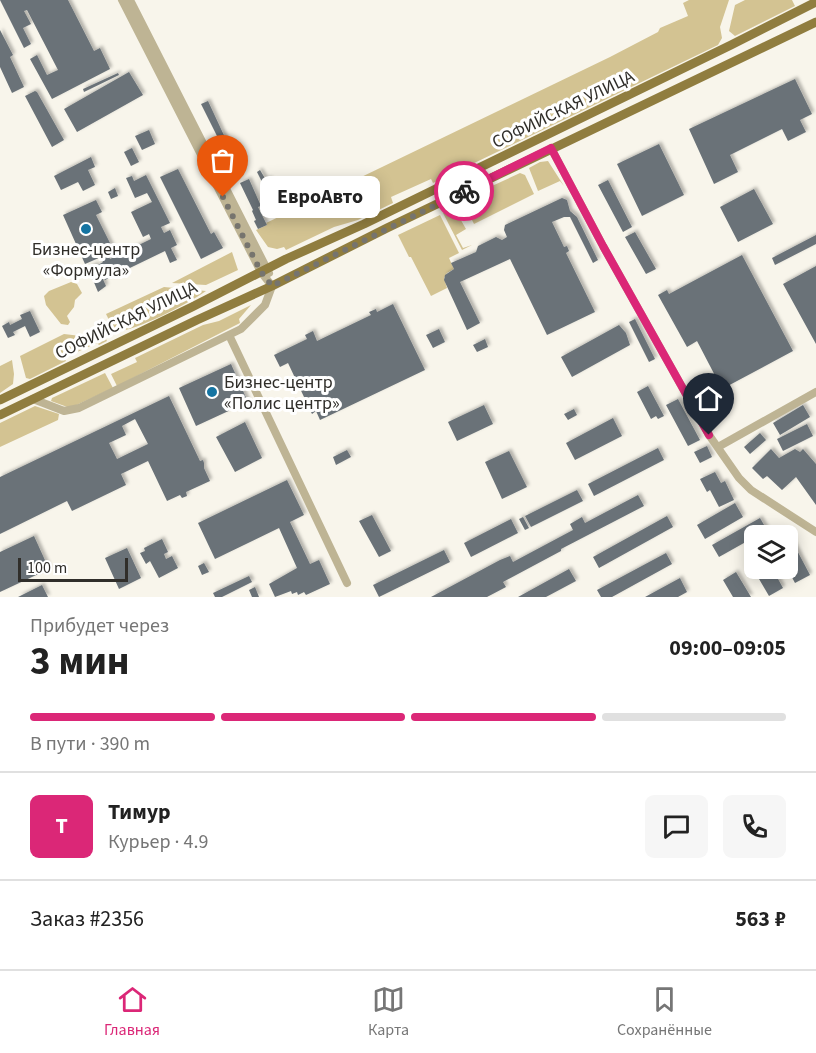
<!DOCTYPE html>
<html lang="ru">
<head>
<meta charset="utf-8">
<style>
	:root { --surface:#fff; --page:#f6f6f6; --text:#222; --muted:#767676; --line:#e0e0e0; --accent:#db2777 }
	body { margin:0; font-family:"Source Sans 3",sans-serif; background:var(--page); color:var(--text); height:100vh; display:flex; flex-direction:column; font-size:22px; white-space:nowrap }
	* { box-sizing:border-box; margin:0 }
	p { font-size:20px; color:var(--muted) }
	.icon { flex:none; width:33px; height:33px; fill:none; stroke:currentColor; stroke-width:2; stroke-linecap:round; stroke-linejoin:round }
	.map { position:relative; height:597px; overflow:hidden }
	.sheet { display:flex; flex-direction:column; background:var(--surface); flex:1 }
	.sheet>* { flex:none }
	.tools { position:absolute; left:744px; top:525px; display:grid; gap:12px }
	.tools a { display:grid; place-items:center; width:54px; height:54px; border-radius:9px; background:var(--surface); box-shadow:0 3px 15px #0003; font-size:30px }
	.scale { position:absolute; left:18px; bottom:15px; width:110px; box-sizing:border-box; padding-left:6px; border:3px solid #302e2a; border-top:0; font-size:16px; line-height:21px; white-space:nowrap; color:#302e2a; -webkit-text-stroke:4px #fff; paint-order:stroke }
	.pin { position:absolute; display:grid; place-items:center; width:51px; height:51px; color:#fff; margin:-62px -26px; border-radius:50% 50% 50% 0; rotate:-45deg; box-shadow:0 0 6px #0007 }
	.pin .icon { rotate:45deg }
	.courier { position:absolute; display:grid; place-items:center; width:60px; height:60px; margin:-30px; border:4px solid #db2777; border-radius:50%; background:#fff; color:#222; box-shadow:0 2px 8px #0007 }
	.bubble { position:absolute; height:42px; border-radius:9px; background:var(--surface); box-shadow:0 3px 15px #0003; font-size:20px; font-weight:700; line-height:42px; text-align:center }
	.summary em { font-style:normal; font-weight:700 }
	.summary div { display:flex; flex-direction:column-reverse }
	.summary { display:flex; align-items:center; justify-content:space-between; height:102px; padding:0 30px }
	h1 { font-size:39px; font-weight:700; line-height:45px }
	.bar { display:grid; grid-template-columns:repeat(4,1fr); gap:9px 6px; align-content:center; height:72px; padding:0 30px }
	.bar i { height:8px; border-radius:4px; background:var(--line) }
	.bar .selected { background:var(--accent) }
	.bar p { grid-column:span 4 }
	.line { display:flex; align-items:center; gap:15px; padding:0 30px; border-top:2px solid var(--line) }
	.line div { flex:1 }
	.round { display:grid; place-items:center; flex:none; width:63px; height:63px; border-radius:9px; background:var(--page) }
	.menu { display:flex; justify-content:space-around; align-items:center; height:84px; border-top:2px solid var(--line); background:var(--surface); font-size:16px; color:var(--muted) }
	.menu a { display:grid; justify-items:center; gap:3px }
	.menu .selected { color:var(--accent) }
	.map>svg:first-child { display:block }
</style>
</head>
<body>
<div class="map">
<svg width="816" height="597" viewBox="0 0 816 597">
	<defs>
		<filter id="shadow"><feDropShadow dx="2.5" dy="-2.5" stdDeviation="1.5" flood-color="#0004"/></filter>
	</defs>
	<rect width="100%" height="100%" fill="#f8f5eb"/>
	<path fill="#d3c392" d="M689 0H729L720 27 722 38 718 45 433 183 431 179 391 197 393 203 358 220 334 227 286 250 284 247 277 249 268 247 256 230 267 225 266 223 610 57 658 32 660 28 688 16 683 3Z
		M745 0H792L795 6 735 36 729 31 735 5Z
		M548 161 564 186 560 181 538 191 529 168 540 162Z
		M520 173 525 175 534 194 474 224 465 206V201L493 189 492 186Z
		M454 208 466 229 456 235 463 248 472 245 462 250 443 213Z
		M440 215 459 253 449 258 454 269 447 273 444 278 447 288 431 296 411 257H409L398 235Z
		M232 252 238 270 206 285 172 283Z
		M71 282 77 284 82 293 75 300 74 307 67 316 70 322 68 325 61 324 46 305 44 296 49 291Z
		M164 287 206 291C186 305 138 330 115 332L106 314Z
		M251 305 239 319 240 323 117 386 111 374 137 362 135 358 203 325 219 321Z
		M64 334 106 339 107 341 99 345 97 343 64 358 66 361 30 379 26 378 20 356Z
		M12 360 14 374 13 384 0 393V366Z
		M105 373 113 388 70 408 51 401 52 398Z
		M35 406 59 414 58 420 0 447V423Z"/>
	<path fill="#6a7278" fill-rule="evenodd" filter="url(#shadow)" d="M0 0H68L94 51 100 48 110 69 52 99 30 59 37 55 47 75 58 70 27 10 24 11 31 24 23 28 31 44 24 48Z
		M0 30 13 55 10 57 24 87 12 93 0 67Z
		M129 72 143 95 77 132 64 109Z
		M118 73 119 75 84 92 83 89Z
		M795 79 812 114 800 120 806 132 788 141 782 129 730 155 738 172 714 184 689 129Z
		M35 91 37 92 64 140 52 147 25 96Z
		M208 101 235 159 237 157 243 170 236 174 201 104Z
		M149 130 155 144 142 150 135 136Z
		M659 144 684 195 642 216 617 164Z
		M132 148 139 162 131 166 124 152Z
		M91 157 95 167 88 170 95 185 83 191 78 182 61 190 54 176Z
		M178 169 211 234 214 232 223 248 201 259 160 177Z
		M260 170 266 180 269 178 286 213 279 216 257 172Z
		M146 175 170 223 161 227 164 233 170 230 177 245 171 248 177 260 170 263 165 251 105 280 98 265 103 262 101 257 85 264 63 215 96 200 102 212 96 215 114 251 108 253 110 259 151 239 149 234 143 237 131 212 152 202 147 193 135 198 126 178 132 176 134 181Z
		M249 179 261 206 258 207 267 225 258 229 254 221 256 220 252 211 253 210 240 183Z
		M608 180 632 227 623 232 598 185Z
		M115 188 118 196 111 199 108 192Z
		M754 189 773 224 738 242 720 207Z
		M562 198 567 200 570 211 577 217 598 260 593 263 570 217H564L552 222 564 247 567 246 569 251 566 253 595 312 547 335 510 259 460 282 480 323 467 330 444 280 445 275 454 269 451 263 476 252 478 246 496 237 502 240 507 237 504 230 505 225Z
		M635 232 656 269 646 274 625 237Z
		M816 235V244L775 265 772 258Z
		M742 255 793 351 722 389 697 341 687 347 658 295 667 290 669 294Z
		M96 264 106 286 98 292 88 268Z
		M816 266V344L783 284Z
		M393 304 425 370 320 420 316 411 312 414 288 363 280 367 274 355 307 339 305 335 313 331 317 341 371 315 369 312 376 309 377 312Z
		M30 311 40 332 30 337 25 326 13 332 15 335 8 338 2 326 9 322 10 325 22 319 20 315Z
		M635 319 655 359 649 362 629 322Z
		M619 325 626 333 630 345 572 377 561 357Z
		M439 329 445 342 433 348 426 335Z
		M485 339 488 347 477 352 473 345Z
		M231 364 248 402 196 426 179 388Z
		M648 386 664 416 658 419 656 416 651 419 637 392Z
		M169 396 200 461 203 460 204 463V468L210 481 186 492 187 496 182 498 180 495 167 501 148 461 121 474 126 485 72 511 67 501 0 534V477ZM135 419 148 444 117 459 109 443 126 435 122 426Z
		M678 399 700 440 688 446 666 405Z
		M484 405 493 424 457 441 448 422Z
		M803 405 810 417 780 435 773 423Z
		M574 409 577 415 568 420 564 414Z
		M613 418 622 436 575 460 566 443Z
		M245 422 262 458 235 472 216 437Z
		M807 424 813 436 783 451 777 439Z
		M760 433 766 440 750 454 744 447Z
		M707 446 712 457 700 463 694 452Z
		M658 448 664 460 594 496 588 484Z
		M771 449 779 458 795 449 800 452 803 449 816 464V505L796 477 782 490 767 476 763 479 752 468Z
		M347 450 351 457 336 465 333 457Z
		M509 451 527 487 502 499 485 462Z
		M715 472 721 483 725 481 734 500 719 507 710 490 707 492 700 479Z
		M287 480 304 515 290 522 310 564 319 560 330 584 306 595 304 592 298 595 297 592 292 594 291 591 275 597 269 584 297 568 279 528 215 559 198 523Z
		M577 490 583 501 531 527 525 516Z
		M638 495 644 506 561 549V551L503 582 506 587 487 597H431L500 560 510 556 513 562 573 530 570 524 582 517 585 523Z
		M735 503 743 517 705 539 697 525Z
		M372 515 391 551 379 557 359 521Z
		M667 516 673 527 599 568 593 557Z
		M523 517 529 528 525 530 519 519Z
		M760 518 767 530 719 557 712 545Z
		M511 519 518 533 471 557 464 543Z
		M34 536 49 569 0 592V552Z
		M162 539 168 552 164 554 166 559 172 556 178 568 159 578 150 561 146 564 140 553 145 551 144 548Z
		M791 539 810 575 795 583 788 570V541Z
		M127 548 141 578 119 589 105 558Z
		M444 550 450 562 379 597 373 585Z
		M666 553 672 564 612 597H601L597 590Z
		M754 559V568H772L783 588 769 596 749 562Z
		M204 563 209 572 202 575 198 566Z
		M569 569 576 581 546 597H518Z
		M736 572 751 597H733L723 580Z
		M249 576 252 582 222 597H215L213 593Z
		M680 578 687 592 678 597H645Z
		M42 585 48 597H18Z
		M255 587 259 597H252L249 590Z"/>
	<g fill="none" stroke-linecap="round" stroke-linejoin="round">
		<path stroke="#beb494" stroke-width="8" d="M122 0 261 272 272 286
			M130 0 269 273
			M551 148 603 246 709 435 739 478 751 490 816 532
			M229 335 347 583
			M33 399 64 411 79 408 241 329 265 305 272 286
			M718 447 816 392"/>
		<path stroke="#907d3f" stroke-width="9" d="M0 400 192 307 286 259 364 224 731 45 816 2
			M0 415 197 320 272 286 387 228 816 22"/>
	</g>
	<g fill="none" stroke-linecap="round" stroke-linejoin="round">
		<path stroke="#76746e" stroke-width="6" stroke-dasharray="0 10.8" d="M223 197 261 272 272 286 464 191"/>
		<path stroke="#db2777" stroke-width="8" d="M464 191 551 148 603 246 709 435"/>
	</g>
	<g fill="#1574a2" stroke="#fff" stroke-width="2">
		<circle cx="86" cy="229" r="6"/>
		<circle cx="212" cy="392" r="6"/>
	</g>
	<g text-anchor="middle" stroke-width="6" stroke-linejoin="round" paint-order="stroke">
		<g font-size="18" fill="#302e2a" stroke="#fff">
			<text transform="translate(563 109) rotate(-26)" y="6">СОФИЙСКАЯ УЛИЦА</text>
			<text transform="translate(126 320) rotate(-26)" y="6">СОФИЙСКАЯ УЛИЦА</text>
		</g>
		<g font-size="18" fill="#302e2a" stroke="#fff">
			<text x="86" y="255">Бизнес-центр<tspan x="86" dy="21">«Формула»</tspan></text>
			<text x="224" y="388" text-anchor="start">Бизнес-центр<tspan x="224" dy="21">«Полис центр»</tspan></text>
		</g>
	</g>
</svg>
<div class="tools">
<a><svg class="icon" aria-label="layers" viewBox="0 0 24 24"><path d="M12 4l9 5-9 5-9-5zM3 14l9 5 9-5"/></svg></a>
</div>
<div class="scale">100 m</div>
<div class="pin" style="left:223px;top:197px;background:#ea580c"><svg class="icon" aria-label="bag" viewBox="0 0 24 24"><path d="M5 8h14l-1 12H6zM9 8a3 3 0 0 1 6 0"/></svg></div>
<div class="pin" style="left:709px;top:435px;background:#1f2937"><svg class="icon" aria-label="home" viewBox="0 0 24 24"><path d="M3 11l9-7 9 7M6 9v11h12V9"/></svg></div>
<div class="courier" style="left:464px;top:191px"><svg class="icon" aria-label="bike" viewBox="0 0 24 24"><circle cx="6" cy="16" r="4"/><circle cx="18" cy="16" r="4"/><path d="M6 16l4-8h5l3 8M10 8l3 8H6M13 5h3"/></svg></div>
<div class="bubble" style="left:260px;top:176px;width:120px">ЕвроАвто</div>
</div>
<section class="sheet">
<div class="summary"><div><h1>3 мин</h1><p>Прибудет через</p></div><em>09:00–09:05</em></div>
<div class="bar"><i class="selected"></i><i class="selected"></i><i class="selected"></i><i></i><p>В пути · 390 m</p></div>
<div class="line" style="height:108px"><b class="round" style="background:var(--accent);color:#fff">Т</b><div><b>Тимур</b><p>Курьер · 4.9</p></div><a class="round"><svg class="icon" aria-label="chat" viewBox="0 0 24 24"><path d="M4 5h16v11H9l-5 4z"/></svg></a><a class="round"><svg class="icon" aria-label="phone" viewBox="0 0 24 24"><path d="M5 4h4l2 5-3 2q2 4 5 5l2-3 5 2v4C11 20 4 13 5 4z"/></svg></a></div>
<div class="line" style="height:78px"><div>Заказ #2356</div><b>563 ₽</b></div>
</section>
<nav class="menu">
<a class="selected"><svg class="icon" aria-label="home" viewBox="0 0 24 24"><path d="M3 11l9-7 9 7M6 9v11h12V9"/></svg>Главная</a>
<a><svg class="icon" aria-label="map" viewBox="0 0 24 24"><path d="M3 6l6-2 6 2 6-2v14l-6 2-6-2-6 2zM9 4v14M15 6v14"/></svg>Карта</a>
<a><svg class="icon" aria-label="saved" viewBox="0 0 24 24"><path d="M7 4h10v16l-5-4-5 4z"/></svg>Сохранённые</a>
</nav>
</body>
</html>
